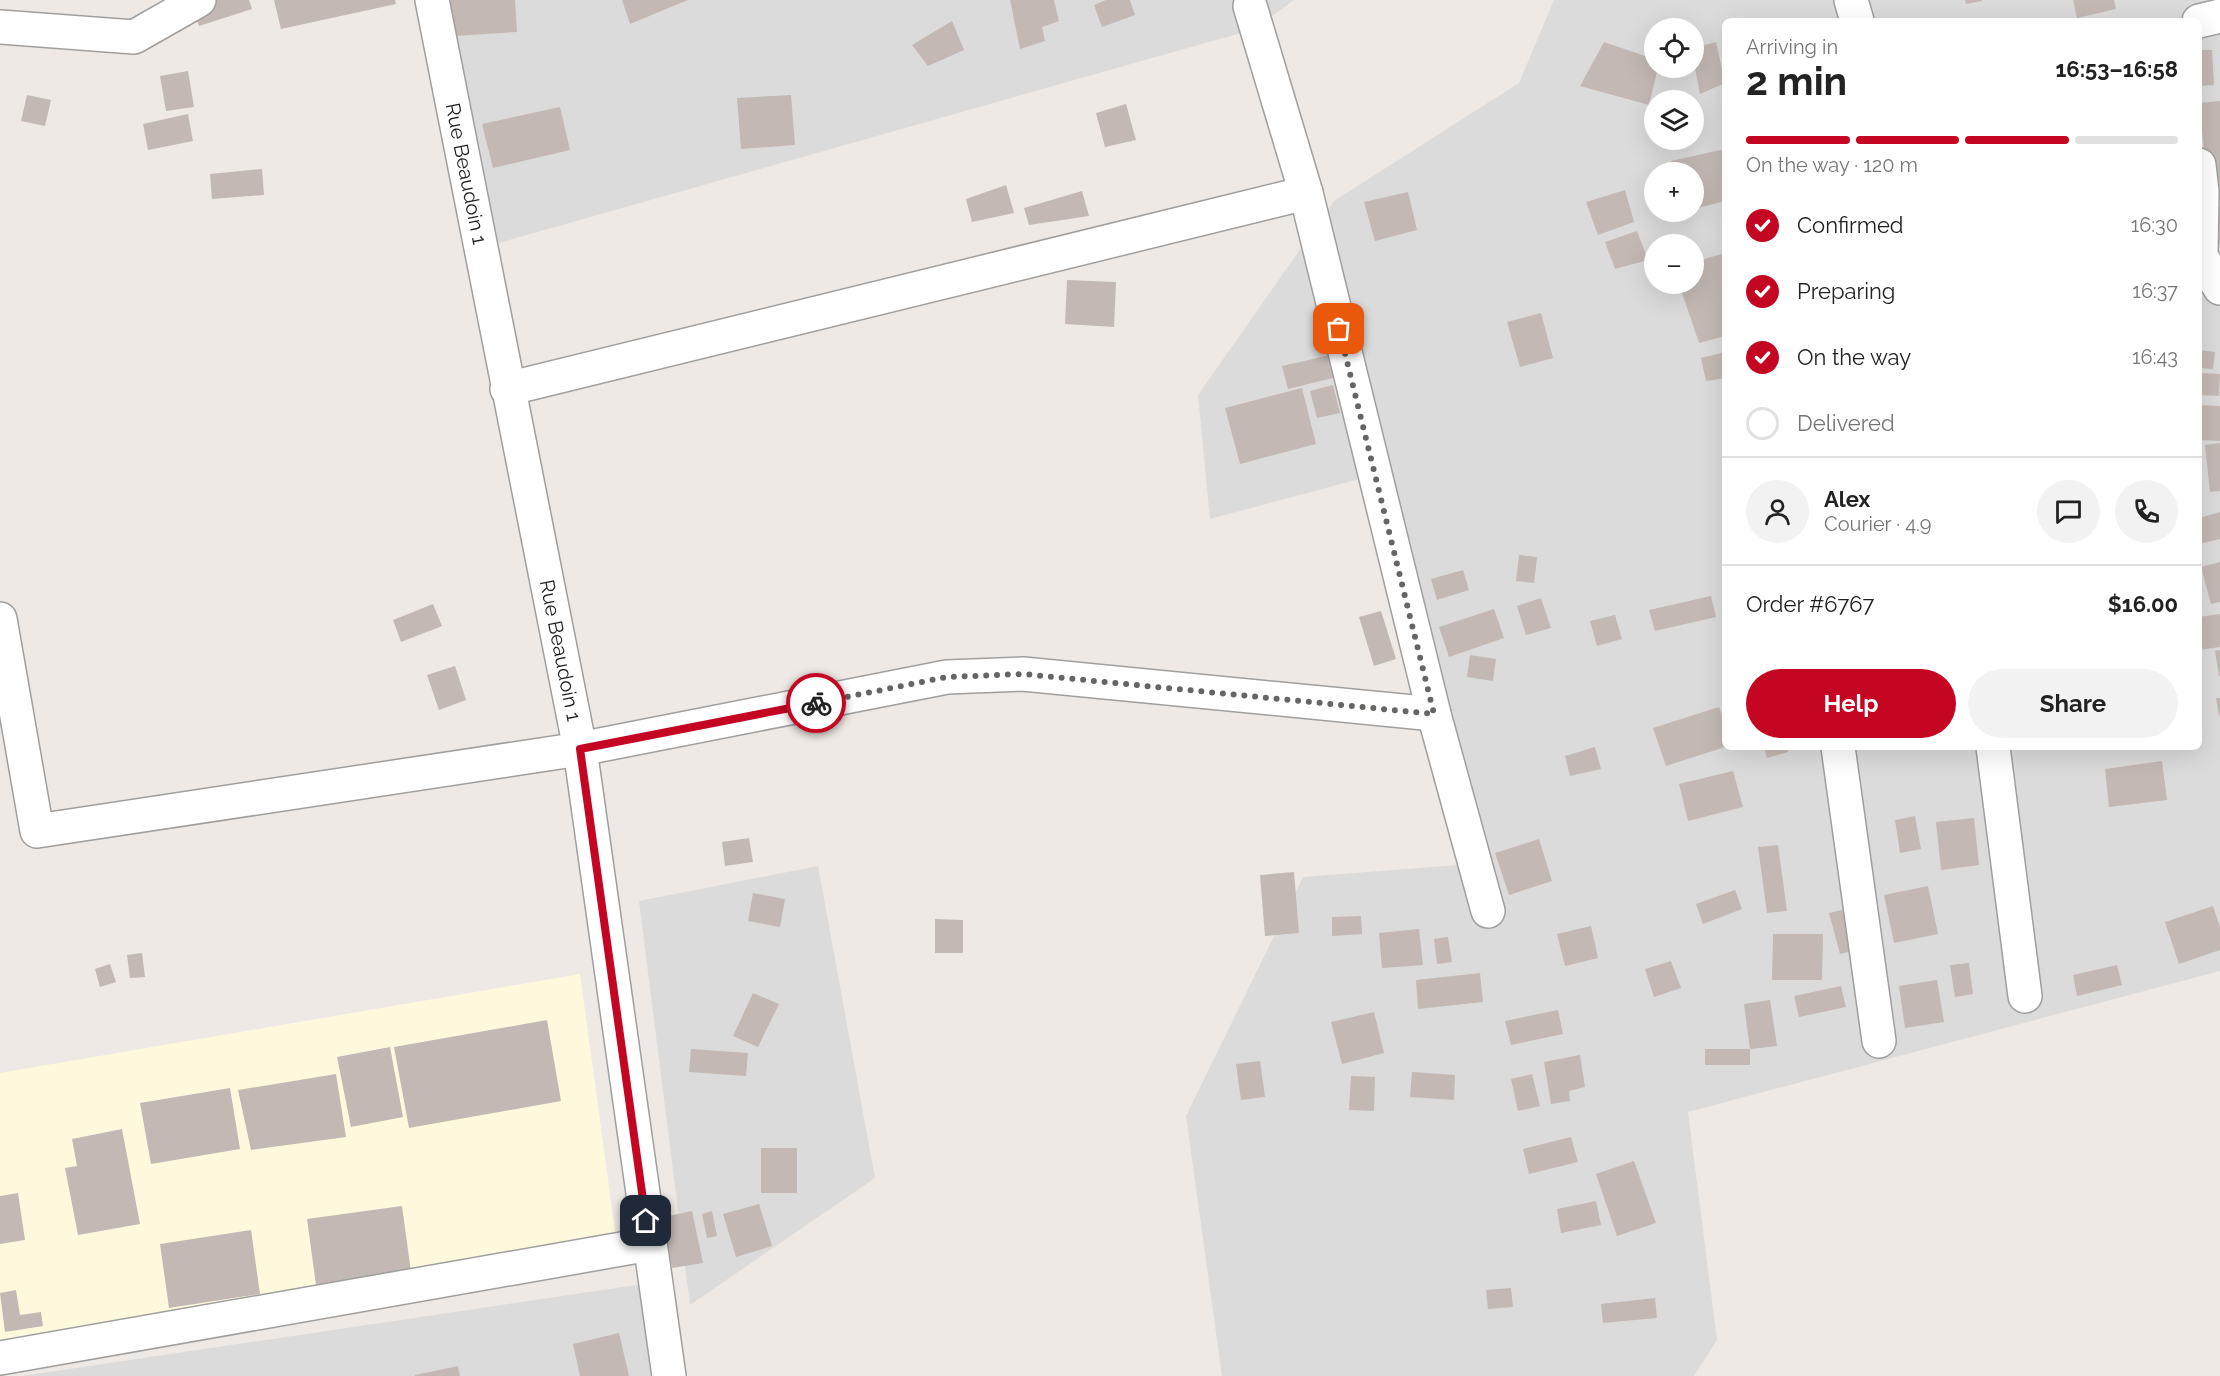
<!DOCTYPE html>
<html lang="en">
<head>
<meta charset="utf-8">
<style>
	:root { --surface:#fff; --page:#f2f2f2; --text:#222; --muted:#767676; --line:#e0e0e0; --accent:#c50622 }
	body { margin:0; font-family:Raleway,sans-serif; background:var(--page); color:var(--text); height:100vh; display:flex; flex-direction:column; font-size:22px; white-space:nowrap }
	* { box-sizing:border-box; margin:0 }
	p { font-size:20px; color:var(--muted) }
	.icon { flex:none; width:33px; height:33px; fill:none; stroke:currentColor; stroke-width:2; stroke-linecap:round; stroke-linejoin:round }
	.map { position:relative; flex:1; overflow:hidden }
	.details { position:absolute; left:1722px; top:18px; width:480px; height:732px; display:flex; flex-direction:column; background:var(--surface); border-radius:9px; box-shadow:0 6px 24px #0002 }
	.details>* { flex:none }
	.controls { position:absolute; left:1644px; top:18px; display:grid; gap:12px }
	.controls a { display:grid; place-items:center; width:60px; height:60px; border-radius:50%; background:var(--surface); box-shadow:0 6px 24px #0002; font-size:30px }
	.pin { position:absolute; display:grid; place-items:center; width:51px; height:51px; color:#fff; margin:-26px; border-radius:12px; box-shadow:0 3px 9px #0006 }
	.courier { position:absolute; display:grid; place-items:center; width:60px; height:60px; margin:-30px; border:4px solid #c50622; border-radius:50%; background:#fff; color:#222; box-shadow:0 2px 8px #0007 }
	.head em { font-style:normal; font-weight:700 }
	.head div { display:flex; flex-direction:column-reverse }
	.head { display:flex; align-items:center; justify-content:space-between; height:102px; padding:0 24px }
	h1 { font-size:39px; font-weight:700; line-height:45px }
	.bar { display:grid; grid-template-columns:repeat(4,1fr); gap:9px 6px; align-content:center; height:72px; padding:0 24px }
	.bar i { height:8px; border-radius:4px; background:var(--line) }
	.bar .active { background:var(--accent) }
	.bar p { grid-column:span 4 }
	.line { display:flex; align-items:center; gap:15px; padding:0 24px; border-top:2px solid var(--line) }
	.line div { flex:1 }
	.round { display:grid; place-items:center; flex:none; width:63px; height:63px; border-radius:32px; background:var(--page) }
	ol { padding:0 24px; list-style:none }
	li { display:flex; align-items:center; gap:18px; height:66px }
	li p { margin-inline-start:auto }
	li .icon { padding:6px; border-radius:50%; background:var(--accent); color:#fff; stroke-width:4 }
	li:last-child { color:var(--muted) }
	li i { width:33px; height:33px; border:3px solid var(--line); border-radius:50% }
	.button { display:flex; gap:12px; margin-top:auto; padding:12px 24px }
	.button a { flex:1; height:69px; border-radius:36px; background:var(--accent); color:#fff; font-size:24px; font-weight:700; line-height:69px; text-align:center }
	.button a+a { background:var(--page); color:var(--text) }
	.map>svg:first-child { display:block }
</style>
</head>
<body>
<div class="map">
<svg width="2220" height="1376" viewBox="0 0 2220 1376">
	<rect width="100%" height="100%" fill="#eee9e4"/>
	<path fill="#dcdbdb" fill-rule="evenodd" d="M422 0H1294L1255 29 488 246Z
		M1554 0H2220V971L1688 1112 1717 1340 1694 1376H1222L1186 1116 1303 877 1470 864 1363 478 1210 519 1198 395 1334 201 1519 83ZM1725 21H2199V747H1725ZM1654 28H1694V68H1654ZM1654 100H1694V140H1654ZM1654 172H1694V212H1654ZM1654 244H1694V284H1654Z
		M818 866 875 1178 690 1305 639 901Z
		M650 1283 659 1376H22Z"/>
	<path fill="#fef9dd" d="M580 974 617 1246 0 1355V1073Z"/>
	<path fill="#c3b8b4" d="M205 0H249L252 9 199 26 192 4Z
		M274 0H395L396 4 281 29Z
		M450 0H515L517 32 455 36Z
		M622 0H688L630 24Z
		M1010 0H1054L1059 21 1042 27 1045 41 1020 49Z
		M1106 0H1130L1135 15 1102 27 1094 5Z
		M1965 0H1982V1L1966 4Z
		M2073 0H2114L2116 9 2077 18Z
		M952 21 964 50 928 66 912 45Z
		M1604 42 1654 59V68H1658L1649 105 1580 86Z
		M1716 42 1725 83 1700 94 1694 63V48Z
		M2199 50H2212L2214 85 2199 86Z
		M188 71 194 107 166 111 160 76Z
		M27 95 51 100 45 126 21 121Z
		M791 95 795 145 741 149 737 98Z
		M2220 101V187L2208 188 2199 103Z
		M1126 104 1136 140 1105 147 1096 113Z
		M560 107 570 150 493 168 482 124Z
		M188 114 193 141 148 150 143 124Z
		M1725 149V201L1694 209V172H1674L1671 161Z
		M262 169 264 195 212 199 210 174Z
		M1006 185 1014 213 972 222 966 199Z
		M1625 190 1634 222 1598 235 1586 202Z
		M1082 191 1089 216 1029 225 1024 208Z
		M1408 192 1417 230 1375 241 1364 202Z
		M2220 206V244H2211L2208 207Z
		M1637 231 1648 260 1615 269 1605 242Z
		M1725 253V336L1699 343 1679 284H1694V262Z
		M1067 280 1116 282 1114 327 1065 324Z
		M1541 313 1553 358 1520 367 1507 322Z
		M2199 350 2215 352 2213 369 2199 368Z
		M1725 352V378L1706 381 1701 358Z
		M1339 353 1345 375 1288 389 1282 366Z
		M2199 373 2220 374 2219 396 2199 395Z
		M1333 385 1340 413 1317 418 1310 391Z
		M1302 388 1316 444 1240 464 1225 408Z
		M2199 405 2220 406V441L2199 440Z
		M2220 443V491L2210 492 2205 445Z
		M2220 512V539L2199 544V518Z
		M1519 555 1537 557 1534 583 1516 581Z
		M2220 562V602L2211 604 2201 567Z
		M1463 570 1469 590 1437 600 1431 579Z
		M1711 596 1716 617 1655 631 1649 610Z
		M1541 598 1551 628 1526 635 1517 606Z
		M433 604 442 626 401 642 393 620Z
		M1494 609 1504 638 1449 657 1439 627Z
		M1381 611 1396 659 1374 666 1359 617Z
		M2220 614V647L2199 650V617Z
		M1615 615 1622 639 1597 646 1590 621Z
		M2220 650V676H2219L2215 651Z
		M1470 655 1496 659 1493 681 1467 677Z
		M455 666 466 700 439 710 427 675Z
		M2216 698H2220V715L2219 716Z
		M1719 707 1725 724V747L1666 766 1653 728Z
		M1595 747 1601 769 1570 776 1565 756Z
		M1764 747H1787L1788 752 1767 758Z
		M2162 761 2167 800 2109 807 2105 769Z
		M1733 771 1743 807 1688 821 1679 784Z
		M1915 816 1921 849 1900 853 1895 820Z
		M1974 818 1979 865 1941 870 1936 822Z
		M749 838 753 862 725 866 722 842Z
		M1539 839 1552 881 1509 895 1495 853Z
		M1778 845 1787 911 1767 913 1758 847Z
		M1294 872 1299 933 1265 936 1260 875Z
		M1928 886 1938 934 1894 943 1884 895Z
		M1735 890 1742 909 1703 924 1696 904Z
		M753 893 785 899 780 927 748 921Z
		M1863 905 1874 946 1840 954 1829 913Z
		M2213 906 2220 927V950L2179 964 2165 922Z
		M1361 916 1362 934 1332 936V917Z
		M935 919 963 920V953H935Z
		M1591 926 1598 958 1565 966 1557 934Z
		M1419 929 1423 965 1382 968 1379 933Z
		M1773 934H1823L1822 980H1772Z
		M1448 937 1452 962 1437 964 1434 939Z
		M142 953 145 977 130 978 127 955Z
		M1671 961 1681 988 1654 997 1645 969Z
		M1969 963 1973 994 1955 997 1950 965Z
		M110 964 116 982 100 987 95 969Z
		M2117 965 2122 985 2077 996 2073 975Z
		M1480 973 1483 1002 1418 1009 1416 980Z
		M1937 980 1944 1022 1905 1028 1899 986Z
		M1841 986 1846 1007 1799 1017 1794 996Z
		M753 993 779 1004 758 1047 733 1036Z
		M1770 1000 1777 1046 1750 1049 1744 1004Z
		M1558 1010 1563 1034 1511 1045 1505 1021Z
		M1374 1012 1384 1053 1342 1064 1331 1022Z
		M547 1020 561 1101 409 1128 394 1047Z
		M390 1047 403 1117 351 1127 337 1057Z
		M691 1049 748 1053 746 1076 689 1072Z
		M1705 1049H1750V1065H1705Z
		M1580 1055 1585 1087 1569 1091 1570 1101 1551 1104 1544 1062Z
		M1260 1061 1265 1097 1241 1100 1236 1064Z
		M1412 1072 1455 1075 1454 1100 1410 1097Z
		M336 1074 346 1137 251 1150 238 1090Z
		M1532 1074 1540 1106 1518 1111 1511 1079Z
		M1351 1076 1375 1077 1374 1111 1349 1110Z
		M230 1088 240 1149 151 1164 140 1103Z
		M122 1129 140 1224 78 1235 65 1168 77 1166 72 1139Z
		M1571 1137 1578 1162 1529 1174 1523 1149Z
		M761 1148H797V1193H761Z
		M1634 1161 1656 1223 1617 1236 1596 1174Z
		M18 1193 25 1240 0 1244V1196Z
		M1596 1201 1601 1225 1561 1233 1557 1209Z
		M759 1204 772 1246 736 1257 723 1214Z
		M402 1206 411 1272 316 1285 307 1219Z
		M692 1211 703 1263 672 1268 663 1217Z
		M712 1211 717 1236 707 1238 702 1214Z
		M251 1230 260 1294 169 1308 160 1244Z
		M1511 1288 1513 1307 1488 1309 1486 1290Z
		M16 1290 20 1315 41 1312 43 1326 5 1332 0 1293Z
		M1655 1298 1657 1318 1603 1323 1601 1304Z
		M619 1333 629 1376H580L573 1344Z
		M458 1366 460 1376H415V1375Z"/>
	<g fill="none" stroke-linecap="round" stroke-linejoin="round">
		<defs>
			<g id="minor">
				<path id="s1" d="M432 0 580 749 669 1376"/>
				<path d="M1851 0 1857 21"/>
				<path d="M1250 6 1306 193 1434 714 1488 911"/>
				<path d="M2199 21 2220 16"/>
				<path d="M0 27 134 37 199 0"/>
				<path d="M2199 165 2202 192 2201 256 2220 288"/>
				<path d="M507 389 1306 193"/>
				<path d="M0 619 37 831 580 749 947 677 1023 674 1434 714"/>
				<path d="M1838 747 1879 1041"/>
				<path d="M1993 747 2025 996"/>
				<path d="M0 1358 650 1244"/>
			</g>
		</defs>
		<use href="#minor" stroke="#9f9f9f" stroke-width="36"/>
		<use href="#minor" stroke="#fff" stroke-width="33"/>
	</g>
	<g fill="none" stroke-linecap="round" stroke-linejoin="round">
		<path stroke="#676563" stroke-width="6" stroke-dasharray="0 10.8" d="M816 703 947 677 1023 674 1434 714 1339 329"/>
		<path stroke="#c50622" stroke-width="8" d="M646 1221 580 749 816 703"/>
	</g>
	<g text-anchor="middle" stroke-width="4.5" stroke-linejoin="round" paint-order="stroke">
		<g font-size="20" fill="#1e1e1e" stroke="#fff">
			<text dy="7" stroke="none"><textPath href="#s1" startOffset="177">Rue Beaudoin 1</textPath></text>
			<text dy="7" stroke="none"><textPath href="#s1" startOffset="663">Rue Beaudoin 1</textPath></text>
		</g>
	</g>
</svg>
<div class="controls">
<a><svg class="icon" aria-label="locate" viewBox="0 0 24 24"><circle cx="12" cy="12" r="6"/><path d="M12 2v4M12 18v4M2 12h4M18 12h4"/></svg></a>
<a><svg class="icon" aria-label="layers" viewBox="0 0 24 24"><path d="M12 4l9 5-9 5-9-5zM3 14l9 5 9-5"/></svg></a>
<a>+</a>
<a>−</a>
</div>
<div class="pin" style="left:1339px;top:329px;background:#ea580c"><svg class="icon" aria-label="bag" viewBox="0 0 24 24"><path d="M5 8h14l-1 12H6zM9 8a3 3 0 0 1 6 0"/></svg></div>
<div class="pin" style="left:646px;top:1221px;background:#1f2937"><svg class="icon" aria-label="home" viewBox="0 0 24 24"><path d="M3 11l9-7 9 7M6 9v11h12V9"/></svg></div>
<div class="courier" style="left:816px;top:703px"><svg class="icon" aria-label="bike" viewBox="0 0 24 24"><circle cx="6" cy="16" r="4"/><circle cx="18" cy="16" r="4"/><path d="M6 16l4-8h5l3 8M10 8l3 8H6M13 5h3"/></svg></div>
<section class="details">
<div class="head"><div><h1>2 min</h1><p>Arriving in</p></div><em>16:53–16:58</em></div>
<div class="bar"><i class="active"></i><i class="active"></i><i class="active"></i><i></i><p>On the way · 120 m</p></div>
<ol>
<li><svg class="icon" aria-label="check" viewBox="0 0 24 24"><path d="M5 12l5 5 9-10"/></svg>Confirmed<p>16:30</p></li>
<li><svg class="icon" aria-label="check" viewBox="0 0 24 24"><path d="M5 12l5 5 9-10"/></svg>Preparing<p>16:37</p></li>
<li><svg class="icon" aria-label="check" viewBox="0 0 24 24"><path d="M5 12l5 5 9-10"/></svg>On the way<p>16:43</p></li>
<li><i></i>Delivered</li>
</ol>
<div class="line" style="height:108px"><a class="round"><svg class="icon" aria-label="person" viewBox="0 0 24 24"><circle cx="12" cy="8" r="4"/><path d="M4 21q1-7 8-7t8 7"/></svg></a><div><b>Alex</b><p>Courier · 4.9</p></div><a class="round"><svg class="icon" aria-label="chat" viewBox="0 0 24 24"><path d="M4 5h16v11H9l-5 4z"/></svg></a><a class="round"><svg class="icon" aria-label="phone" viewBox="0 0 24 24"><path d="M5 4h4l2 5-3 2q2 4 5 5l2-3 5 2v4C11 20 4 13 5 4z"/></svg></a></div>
<div class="line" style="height:78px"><div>Order #6767</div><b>$16.00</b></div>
<div class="button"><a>Help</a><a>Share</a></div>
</section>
</div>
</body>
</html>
